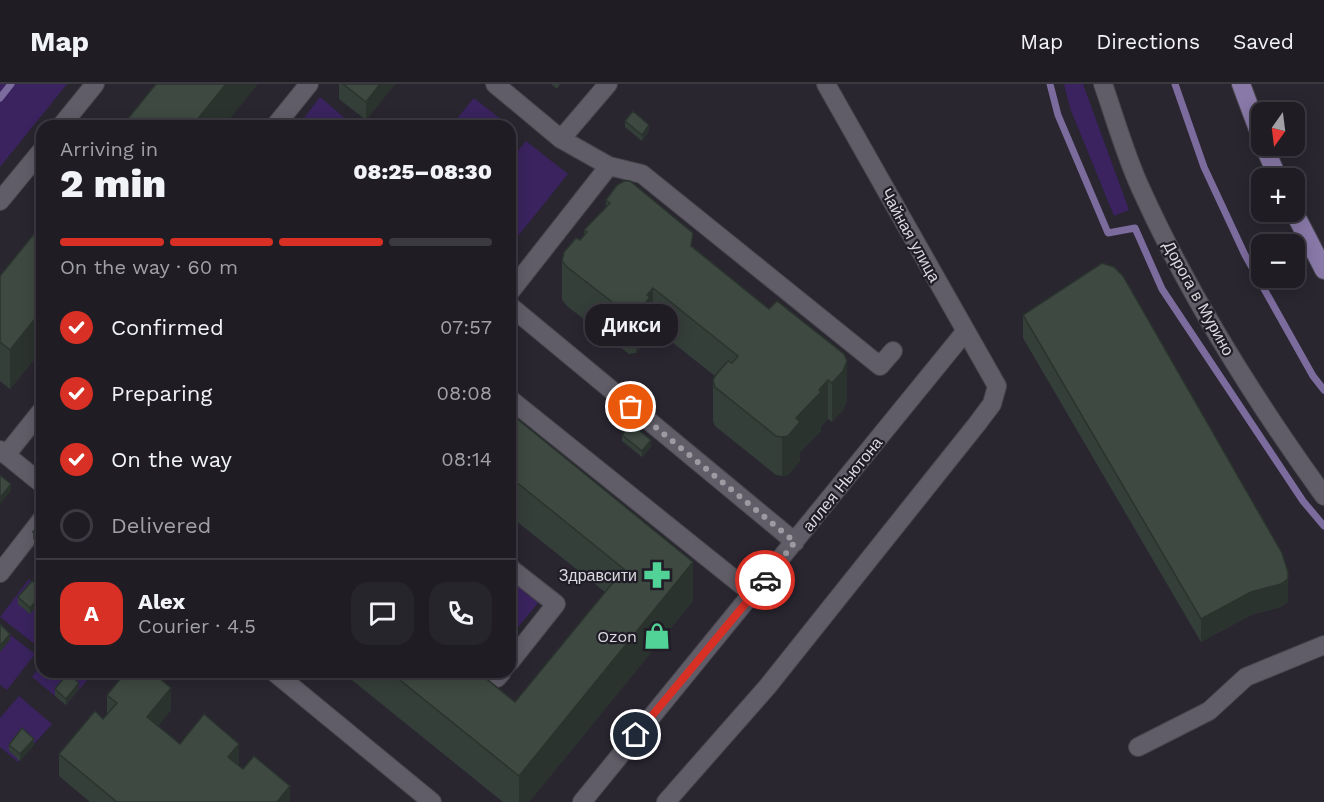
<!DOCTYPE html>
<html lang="en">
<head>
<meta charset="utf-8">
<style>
	:root { --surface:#1f1c24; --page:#27252c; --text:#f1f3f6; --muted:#a1a1a6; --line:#3c3a41; --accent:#d93025 }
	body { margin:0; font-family:"Work Sans",sans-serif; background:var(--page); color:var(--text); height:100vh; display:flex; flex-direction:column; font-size:22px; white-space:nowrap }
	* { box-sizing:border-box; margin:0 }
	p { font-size:20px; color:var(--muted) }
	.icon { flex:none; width:33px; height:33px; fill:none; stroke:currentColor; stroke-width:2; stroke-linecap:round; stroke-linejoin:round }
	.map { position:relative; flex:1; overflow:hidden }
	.drawer { position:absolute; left:36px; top:36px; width:480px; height:558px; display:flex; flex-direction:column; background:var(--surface); border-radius:18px; box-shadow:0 3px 15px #0003,0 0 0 2px var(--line) }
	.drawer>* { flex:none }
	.needle { width:39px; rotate:194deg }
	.controls { position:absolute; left:1251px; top:18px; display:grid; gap:12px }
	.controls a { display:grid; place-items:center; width:54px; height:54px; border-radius:12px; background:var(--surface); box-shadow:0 3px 15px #0003,0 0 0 2px var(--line); font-size:30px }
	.pin { position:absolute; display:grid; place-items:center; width:51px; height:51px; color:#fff; margin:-26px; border:3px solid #fff; border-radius:50%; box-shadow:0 2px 6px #0007 }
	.courier { position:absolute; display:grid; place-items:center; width:60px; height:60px; margin:-30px; border:4px solid #d93025; border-radius:50%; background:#fff; color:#222; box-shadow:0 2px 8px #0007 }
	.bubble { position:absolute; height:42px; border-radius:18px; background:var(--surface); box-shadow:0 3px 15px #0003,0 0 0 2px var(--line); font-size:20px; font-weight:800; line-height:42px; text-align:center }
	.headline em { font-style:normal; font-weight:800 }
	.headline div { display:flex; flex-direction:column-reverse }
	.headline { display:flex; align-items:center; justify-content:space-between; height:102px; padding:0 24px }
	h1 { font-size:39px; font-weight:800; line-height:45px }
	.bar { display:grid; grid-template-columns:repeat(4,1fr); gap:9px 6px; align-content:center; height:72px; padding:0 24px }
	.bar i { height:8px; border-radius:4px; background:var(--line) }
	.bar .selected { background:var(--accent) }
	.bar p { grid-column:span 4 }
	.line { display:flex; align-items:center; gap:15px; padding:0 24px; border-top:2px solid var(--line) }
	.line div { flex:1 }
	.round { display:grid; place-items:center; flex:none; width:63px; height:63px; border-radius:18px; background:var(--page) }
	ol { padding:0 24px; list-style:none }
	li { display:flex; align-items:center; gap:18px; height:66px }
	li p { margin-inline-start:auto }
	li .icon { padding:6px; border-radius:50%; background:var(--accent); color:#fff; stroke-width:4 }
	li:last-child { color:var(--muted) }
	li i { width:33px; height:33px; border:3px solid var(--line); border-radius:50% }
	header { display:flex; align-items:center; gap:36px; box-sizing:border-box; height:84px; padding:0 30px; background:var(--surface); border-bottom:2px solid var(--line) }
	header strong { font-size:28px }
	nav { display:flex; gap:33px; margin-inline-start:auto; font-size:21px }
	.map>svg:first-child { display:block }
</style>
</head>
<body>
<header>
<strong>Map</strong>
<nav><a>Map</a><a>Directions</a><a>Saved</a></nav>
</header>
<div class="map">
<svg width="1324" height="718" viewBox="0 0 1324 718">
	<rect width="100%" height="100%" fill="#292630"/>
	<path fill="#3a235e" d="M0 0H67L0 83Z
		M1064 0H1083L1129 126 1114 132 1070 24Z
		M320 13 354 42H298Z
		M474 14 509 42H451Z
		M526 57 568 90 514 157 510 154V76Z
		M29 495 42 506 41 565 0 533Z
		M510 495 538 519 510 553Z
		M0 543 35 570 7 606 0 601Z
		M42 580V588H94L66 621 32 593Z
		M19 612 52 640 18 678 0 663V634Z"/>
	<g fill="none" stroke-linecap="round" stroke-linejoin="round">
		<path stroke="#7c6b9d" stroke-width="7" d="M1050 0 1058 31 1108 149 1135 144 1162 205 1303 417 1324 442
			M1175 0 1204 83 1245 171 1313 292 1324 306
			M0 14 11 0"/>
		<defs>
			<path id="minor" d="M495 0 561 55 609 82 642 90 880 282 893 267
				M1103 0C1115 34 1125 70 1140 103 1189 212 1254 315 1324 412
				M61 42 95 0
				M275 42 309 0
				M561 55 608 0
				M0 117 42 66
				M510 208 609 82
				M510 222 795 458
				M510 315 754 511
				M0 366 42 400
				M6 371 42 326
				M510 484 556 520 510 578
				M0 489 42 435
				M274 588 432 718
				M490 588 497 594 502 588
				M1138 663 1209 627 1246 593 1324 561
				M582 718 965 248
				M666 718 768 602 977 340 992 320 997 302 826 0"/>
			<path id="major" d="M1241 0 1262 56
				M1264 62 1278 94
				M1294 128 1324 186"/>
		</defs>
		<use href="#minor" stroke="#46444c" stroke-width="20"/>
		<use href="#major" stroke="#46444c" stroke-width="20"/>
		<use href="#minor" stroke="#605d68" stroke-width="18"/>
		<use href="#major" stroke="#8879a8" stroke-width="18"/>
	</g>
	<path fill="#353f39" d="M339 0H395L366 36 339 15Z
		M551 0H560L557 5Z
		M625 37 649 47 642 57 625 43Z
		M606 116 693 163 769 225 847 316 843 326 832 338 828 335 821 342V347L800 368V377L788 391 782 392 776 391 715 342 713 337V297L715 292 653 243 650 246V253L636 269 629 270 567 222 562 216V177L584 151V146L606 123Z
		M42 140V266L10 305 0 297V192Z
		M1023 231 1288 518 1281 523 1251 531 1201 558 1023 254Z
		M510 329 693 517 529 718H503L342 588H478L515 618 605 508 510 432Z
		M622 351 651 363 642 373 622 357Z
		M42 438V462L33 455V448Z
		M32 497 30 530 18 520V513Z
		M55 605H79L66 621 55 612Z
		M107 611 171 626 158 642 180 660 239 683 290 718H90L59 692V670L103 635 107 630Z
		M9 661H34L20 677 9 667Z"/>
	<path fill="#2b332e" d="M226 0H258L224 42H192Z
		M380 0H395L366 36V18Z
		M649 41V47L642 57V51Z
		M653 204V243L650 246V253L636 269V230L647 211Z
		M42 226V266L10 305V266Z
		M847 277V316L843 326 832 338V299Z
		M828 296V335L821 342V347L800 368V377L788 391 782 392V353L796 334Z
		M651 356V363L642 373V367Z
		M11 400V407L0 420V414Z
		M693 478V517L529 718H519V692Z
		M1288 488V518L1281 523 1251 531 1201 558V535Z
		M42 510V516L30 530V524Z
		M10 550V556L0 568V562Z
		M79 599V605L66 621V615Z
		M171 604V626L147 656V633Z
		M34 655V661L20 677V670Z
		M239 660V682L228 673Z
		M290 702V718H277Z"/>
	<path fill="#3e4942" stroke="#2b332e" stroke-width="1.5" d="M156 0H226L192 42H122Z
		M343 0H380L366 18Z
		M633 27 649 41 642 51 625 37Z
		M624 97H630L693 149 691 162 769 225 777 217 844 270 847 277 843 287 832 299 828 296 819 306 821 308 796 334 800 338 788 352 782 353 776 352 715 303 713 297 715 292 728 277 732 279 738 272 653 204 647 211 650 213 636 230 629 231 567 183 562 177 564 168 576 154 580 156 587 148 584 146 610 119 606 116 617 101Z
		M42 140V226L10 266 0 258V192Z
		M1102 179 1114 183 1123 192 1282 469 1288 488V495L1281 500 1251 508 1201 535 1023 231Z
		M510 329 693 478 519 692 390 588H478L515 618 624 485 510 393Z
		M631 340 651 356 642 367 622 351Z
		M0 391 11 400 0 414Z
		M42 438V455L33 448Z
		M32 497 42 504V510L30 524 18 513Z
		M0 540 10 550 0 562Z
		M126 588H152L171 604 147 633 180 660 204 630 239 660 228 673 243 685 254 672 290 702 277 718H117L59 670 95 627 103 635 117 619 107 611Z
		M68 589 79 599 66 615 55 605Z
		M22 644 34 655 20 670 9 661Z"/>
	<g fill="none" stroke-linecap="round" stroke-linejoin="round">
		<path stroke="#9d9ba2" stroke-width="6" stroke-dasharray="0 10.8" d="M631 323 795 458 765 496"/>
		<path stroke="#d93025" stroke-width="8" d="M636 651 765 496"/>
	</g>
	<defs>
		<symbol id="pharmacy-bare" viewBox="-9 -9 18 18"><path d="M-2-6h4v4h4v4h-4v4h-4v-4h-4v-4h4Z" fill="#51d397" stroke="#201d26" stroke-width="2.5" paint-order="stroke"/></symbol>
		<symbol id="shop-bare" viewBox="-9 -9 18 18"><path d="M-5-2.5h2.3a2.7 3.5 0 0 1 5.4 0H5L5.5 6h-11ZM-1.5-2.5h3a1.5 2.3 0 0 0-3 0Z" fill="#51d397" stroke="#201d26" stroke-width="2.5" paint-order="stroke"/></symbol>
	</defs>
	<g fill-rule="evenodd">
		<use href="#pharmacy-bare" x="638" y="472" width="38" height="38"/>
		<use href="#shop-bare" x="638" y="533" width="38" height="38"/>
	</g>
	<g text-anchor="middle" stroke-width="4.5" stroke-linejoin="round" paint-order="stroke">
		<g font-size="16" fill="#dbdae0" stroke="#201d26">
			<text transform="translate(911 151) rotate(61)" y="6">Чайная улица</text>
			<text transform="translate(1199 214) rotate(61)" y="6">Дорога в Мурино</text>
			<text transform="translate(842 400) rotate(-51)" y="6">аллея Ньютона</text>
		</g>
		<g font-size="16" fill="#dbdae0" stroke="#201d26" text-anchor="end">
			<text x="637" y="497">Здравсити</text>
			<text x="637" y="558">Ozon</text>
		</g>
	</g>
</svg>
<div class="controls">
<a><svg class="needle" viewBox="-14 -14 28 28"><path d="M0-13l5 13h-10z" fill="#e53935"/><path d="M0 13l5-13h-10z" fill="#a1a1a6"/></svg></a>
<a>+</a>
<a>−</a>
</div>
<div class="pin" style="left:631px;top:323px;background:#ea580c"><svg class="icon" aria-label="bag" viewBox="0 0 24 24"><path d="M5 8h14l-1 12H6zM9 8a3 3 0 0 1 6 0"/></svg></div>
<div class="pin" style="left:636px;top:651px;background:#1f2937"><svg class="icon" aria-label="home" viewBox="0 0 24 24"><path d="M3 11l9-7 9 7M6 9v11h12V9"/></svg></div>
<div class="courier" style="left:765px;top:496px"><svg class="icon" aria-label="car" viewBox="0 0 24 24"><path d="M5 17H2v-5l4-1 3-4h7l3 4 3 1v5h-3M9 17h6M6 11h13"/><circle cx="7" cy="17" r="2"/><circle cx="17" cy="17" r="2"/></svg></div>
<div class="bubble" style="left:585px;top:220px;width:93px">Дикси</div>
<section class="drawer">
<div class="headline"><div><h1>2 min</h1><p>Arriving in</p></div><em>08:25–08:30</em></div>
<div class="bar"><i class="selected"></i><i class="selected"></i><i class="selected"></i><i></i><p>On the way · 60 m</p></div>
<ol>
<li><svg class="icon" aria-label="check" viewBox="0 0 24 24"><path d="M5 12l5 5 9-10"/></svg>Confirmed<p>07:57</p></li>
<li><svg class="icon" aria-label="check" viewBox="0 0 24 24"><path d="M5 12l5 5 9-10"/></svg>Preparing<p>08:08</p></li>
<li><svg class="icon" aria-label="check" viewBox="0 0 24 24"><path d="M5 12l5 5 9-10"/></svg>On the way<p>08:14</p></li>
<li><i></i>Delivered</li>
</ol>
<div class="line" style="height:108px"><b class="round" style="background:var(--accent);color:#fff">A</b><div><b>Alex</b><p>Courier · 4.5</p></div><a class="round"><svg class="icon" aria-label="chat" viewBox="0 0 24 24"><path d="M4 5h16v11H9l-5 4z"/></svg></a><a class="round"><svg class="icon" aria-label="phone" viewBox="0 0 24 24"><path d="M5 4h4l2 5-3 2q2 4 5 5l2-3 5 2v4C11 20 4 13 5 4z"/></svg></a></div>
</section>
</div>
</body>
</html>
